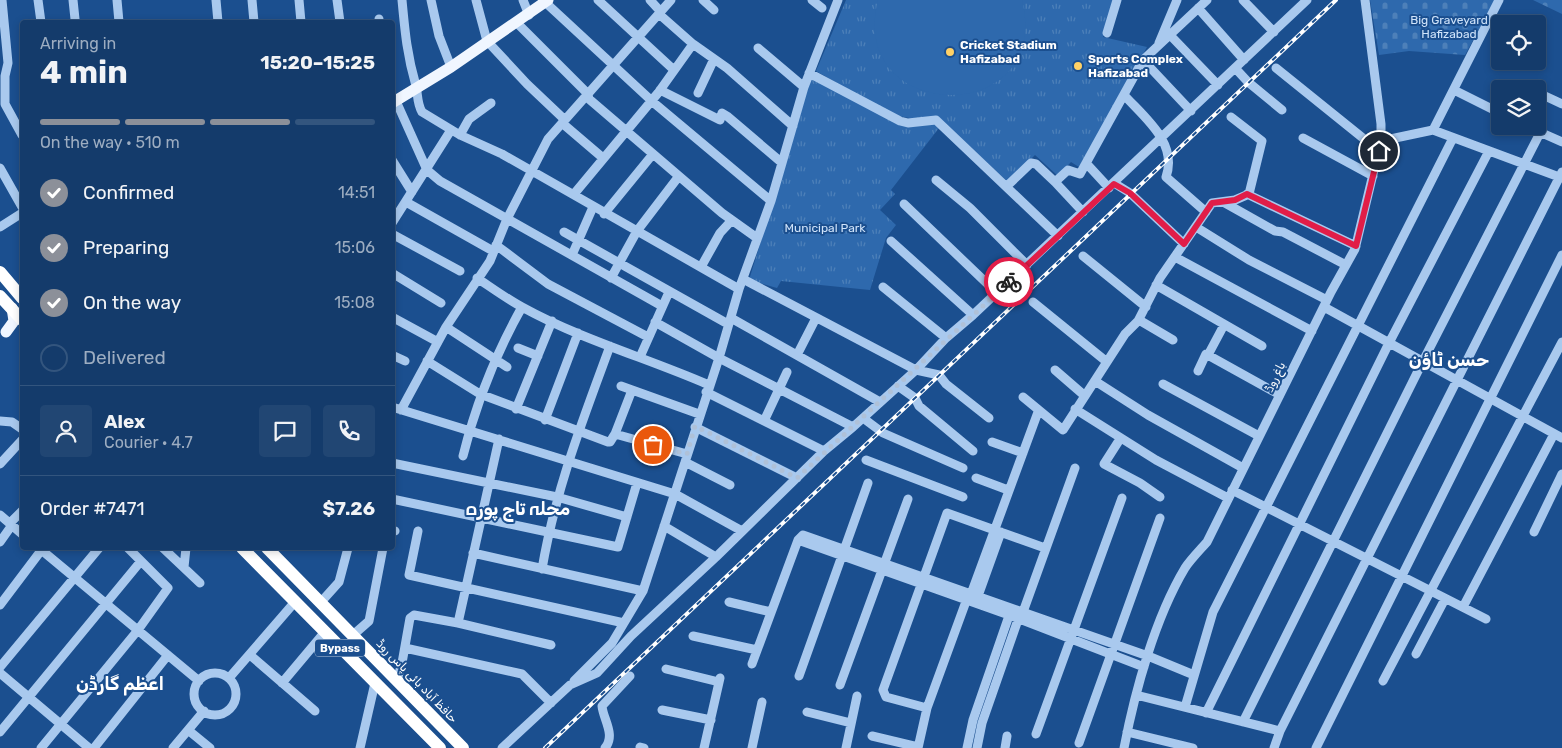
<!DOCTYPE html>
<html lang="en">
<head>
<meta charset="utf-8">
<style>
	:root { --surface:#143b6b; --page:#214673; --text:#f1f3f6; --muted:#9dadc1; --line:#33557e; --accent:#8c9099 }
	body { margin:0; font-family:Rubik,Cairo,sans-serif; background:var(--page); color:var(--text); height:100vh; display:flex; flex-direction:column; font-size:19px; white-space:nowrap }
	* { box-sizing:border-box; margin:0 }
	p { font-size:16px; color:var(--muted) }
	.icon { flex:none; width:28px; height:28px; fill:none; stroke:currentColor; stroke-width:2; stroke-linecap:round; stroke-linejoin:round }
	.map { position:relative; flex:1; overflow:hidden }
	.drawer { position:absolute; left:20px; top:20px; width:375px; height:530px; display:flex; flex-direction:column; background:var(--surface); border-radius:5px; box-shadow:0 2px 8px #0003,0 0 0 1px var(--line) }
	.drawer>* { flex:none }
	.controls { position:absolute; left:1491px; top:15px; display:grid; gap:10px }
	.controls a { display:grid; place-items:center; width:55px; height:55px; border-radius:5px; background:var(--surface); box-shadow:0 2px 8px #0003,0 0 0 1px var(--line); font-size:25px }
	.pin { position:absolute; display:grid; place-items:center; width:42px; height:42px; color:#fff; margin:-21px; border:2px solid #fff; border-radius:50%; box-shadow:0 1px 5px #0007 }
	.courier { position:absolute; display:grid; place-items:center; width:50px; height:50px; margin:-25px; border:4px solid #e11d48; border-radius:50%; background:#fff; color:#222; box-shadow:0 1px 6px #0007 }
	.summary em { font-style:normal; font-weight:700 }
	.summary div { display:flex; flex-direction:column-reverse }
	.summary { display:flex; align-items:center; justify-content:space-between; height:85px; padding:0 20px }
	h1 { font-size:32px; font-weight:700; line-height:38px }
	.bar { display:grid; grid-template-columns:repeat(4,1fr); gap:8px 5px; align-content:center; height:60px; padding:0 20px }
	.bar i { height:6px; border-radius:4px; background:var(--line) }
	.bar .active { background:var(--accent) }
	.bar p { grid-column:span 4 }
	.line { display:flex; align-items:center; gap:12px; padding:0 20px; border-top:1px solid var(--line) }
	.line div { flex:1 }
	.round { display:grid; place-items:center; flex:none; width:52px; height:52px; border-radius:5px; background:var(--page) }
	ol { padding:0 20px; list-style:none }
	li { display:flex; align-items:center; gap:15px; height:55px }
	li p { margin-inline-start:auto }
	li .icon { padding:5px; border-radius:50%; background:var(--accent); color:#fff; stroke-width:4 }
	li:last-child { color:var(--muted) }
	li i { width:28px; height:28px; border:2px solid var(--line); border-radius:50% }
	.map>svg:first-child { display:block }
</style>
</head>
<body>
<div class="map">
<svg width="1562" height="748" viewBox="0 0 1562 748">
	<defs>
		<pattern id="grass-tufts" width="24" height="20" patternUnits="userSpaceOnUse" patternTransform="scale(1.25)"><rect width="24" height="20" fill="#2e69ad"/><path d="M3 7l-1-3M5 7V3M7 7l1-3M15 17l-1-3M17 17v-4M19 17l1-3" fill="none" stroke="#4d80b9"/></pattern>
		<pattern id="cemetery-stones" width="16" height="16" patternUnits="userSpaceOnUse" patternTransform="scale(1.25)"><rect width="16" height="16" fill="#2e69ad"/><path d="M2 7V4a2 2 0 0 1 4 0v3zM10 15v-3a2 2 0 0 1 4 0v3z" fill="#4d80b9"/></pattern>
	</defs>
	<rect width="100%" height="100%" fill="#1b4f8f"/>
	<path fill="url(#grass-tufts)" d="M846 0H1115L1103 37 1147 47 1079 167 1071 162 1058 176 1035 155 1008 182 938 117 915 119 893 115 816 71Z
		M811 78 907 126 933 123 939 128 891 190 895 194 880 210 896 225 886 238 870 290 781 281 777 288 749 280Z"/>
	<path fill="url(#cemetery-stones)" d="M1370 0H1495L1465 55 1409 51 1379 55Z
		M1533 0H1562V14Z"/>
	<path fill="#2e69ad" d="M878 0H1022C1054 128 846 125 878 0Z"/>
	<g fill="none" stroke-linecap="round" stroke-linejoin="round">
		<path stroke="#a9c9ee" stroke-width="9" d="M2 0 8 63 5 76V104L22 135
			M38 0 41 22
			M73 0 75 19
			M117 0 119 22
			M216 0 218 22
			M252 0 254 22
			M299 0 301 22
			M337 0 340 22
			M402 0C405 32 407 55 416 86 418 95 417 104 422 112L460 135 502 154 739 289
			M431 0 439 36 451 67
			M476 0 487 41 527 84 565 120
			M523 0 529 15
			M598 0 674 70
			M650 0 661 12
			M703 0 714 10
			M812 0 822 8
			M1243 0 1274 32
			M546 3 654 103 771 201
			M1198 8 1244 60
			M659 14 693 44 727 68 793 126
			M379 19V22
			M517 23 588 94 589 99 722 213 757 238
			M1107 33 1117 0
			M1169 34 1218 85
			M1159 43 1177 0
			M758 48 804 87
			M1143 60 1191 111
			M1276 68 1379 151
			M1236 69 1248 82 1282 110
			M809 73 900 121 908 123 936 120 1058 236
			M660 90 720 120 722 113 727 116 781 162
			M1454 90 1500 113
			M698 93 714 59
			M1124 95C1145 118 1178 143 1166 177L1206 212
			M1545 96 1562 104
			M396 101 427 170 440 181 662 306
			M562 123 603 158
			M1526 126 1562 142
			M1433 130 1499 0
			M460 135 469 119 491 103
			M1303 138 1373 176
			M1381 141 1433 130 1562 178
			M392 160 412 192
			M1086 163 1109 188
			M0 168 22 207
			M936 180 970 208 1027 265
			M1055 182 1083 212
			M1114 183 1130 193 1184 244
			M1007 186 1031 163 1036 164 1055 182 1068 170 1080 174 1143 60 1207 0
			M574 194 658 93 693 44
			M1247 194 1356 246
			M406 202 493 251
			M1225 203 1275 231 1283 232 1346 265
			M904 204 997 293
			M604 214 653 154
			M392 223 451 130
			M0 227 22 213
			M1196 227 1249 260 1327 300
			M564 232 728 324
			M392 234 460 271
			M891 241 973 315
			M496 245 548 284 648 337
			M572 255 593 207
			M1083 256 1146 307
			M1175 257 1312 331
			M701 267 720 233 732 220
			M392 273 441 303
			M477 278C492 288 507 299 522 307 582 340 647 358 709 385
			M611 278 637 231 679 176
			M743 279 916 370 939 375 946 384 989 418
			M1156 285 1262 346
			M883 287 946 338
			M1033 302 1107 362
			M1324 307 1562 438
			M392 317 438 342
			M731 318 880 402
			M1139 320 1173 340
			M655 322 719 358 853 427
			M446 327 507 367
			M518 348 538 356
			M392 355 405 361
			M797 355 816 318
			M1208 355 1224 325
			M640 357 669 292
			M427 361 480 394 608 442H610L615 434 687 454
			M1055 370 1085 396
			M1198 371 1206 354 1280 395
			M1095 381 1148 415 1243 468
			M1163 384 1259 436
			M621 386 699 414
			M898 386 915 398 919 406 973 451
			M706 392 824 451
			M1023 397 1063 430 1125 334 1138 321 1160 278 1212 203 1235 200 1249 194 1262 141 1231 117
			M392 407 675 494 742 531
			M516 409 552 321
			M1075 409 1156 460 1228 498
			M401 410 446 327 490 261 507 219 548 139 671 0
			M863 418 883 433 963 468
			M545 420 578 333
			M0 421 12 422 22 429
			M764 421 787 372
			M695 427 797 478
			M615 434 632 390
			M1120 439 1104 464 1140 483 1160 497
			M992 442 1023 453
			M463 456C476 403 495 355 522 307
			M866 460 963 497
			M685 462 730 485
			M392 463 557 497 627 517
			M0 464 22 440
			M976 478 1008 490
			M1232 490 1486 619
			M392 499 618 547 637 483
			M0 515 22 534
			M10 523 22 511
			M664 526 716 557
			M392 530 395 531
			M418 531 409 575 624 623
			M1534 532 1562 474
			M798 540 1009 615 1144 667
			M0 542 12 525
			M39 548 199 681
			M163 548 200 583
			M473 553 643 591
			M184 567 186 548
			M542 569C556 488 582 422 610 346
			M971 594 1038 412
			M978 596 1001 532
			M321 602 339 582 348 548
			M729 602 771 612
			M0 605 43 548
			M1463 607 1554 434
			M1023 612 1075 468
			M458 623 499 439
			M353 635 369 621 383 548
			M693 636 757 650
			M405 648 522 674 551 703
			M1416 654 1445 599
			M250 655 315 711
			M752 664 798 540 803 535 1148 656 1194 675
			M0 667 99 548
			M666 669 719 682
			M0 673 89 748
			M194 694a21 21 0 1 1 42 0a21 21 0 1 1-42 0Z
			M799 676 868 483
			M229 678 294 603
			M397 680 402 663 410 618 414 615 458 623 551 645
			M574 681 612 643 643 591 719 358 739 289 771 201 804 87 838 0
			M1383 681 1562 342
			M282 683 324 633
			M840 685 908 499
			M1136 695 1280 731
			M1185 707 1213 612 1453 138
			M927 708 886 697 883 690 947 513 1045 548
			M662 710 711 720
			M807 712 851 723
			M1206 713 1389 343 1489 151
			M1243 722 1423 361 1540 133
			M188 730 210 748
			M0 732 141 561
			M1127 732 1193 748
			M1036 734 1122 498
			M872 736 918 747
			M1079 743 1160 518
			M640 747 644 748
			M41 748 138 630 168 588 128 548
			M94 748 168 655
			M173 748 204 711
			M360 748 375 683
			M502 748 570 685 597 673 631 636 716 557 824 451 853 427 916 370 946 338 973 315 1307 0
			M605 748C616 735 603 719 602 706L630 676
			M704 748 720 678
			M752 748 762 702
			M846 748 857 696
			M918 748 927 708 968 596
			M967 748 973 720 1011 610
			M977 748 982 723 1020 614
			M1005 748 1007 736
			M1124 748C1135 691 1155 618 1185 568 1191 559 1200 550 1207 542L1331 292 1355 249 1381 141V124L1365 0
			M1274 748 1280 731 1562 172
			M1316 748 1562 255"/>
		<path stroke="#f0f6ff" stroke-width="11" d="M392 103 451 67 548 0
			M6 332 14 321 12 308"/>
		<path stroke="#fff" stroke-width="12" d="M0 272 22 298
			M0 296 22 320
			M242 548 440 748
			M267 548 463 748"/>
		<defs>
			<path id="rail" d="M545 748 1336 0"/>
		</defs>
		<use href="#rail" stroke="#fff" stroke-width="4"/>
		<use href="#rail" stroke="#1b4f8f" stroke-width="2" stroke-dasharray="5.5" stroke-linecap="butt"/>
	</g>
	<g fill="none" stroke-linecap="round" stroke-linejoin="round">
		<path stroke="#afc1d8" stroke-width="5" stroke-dasharray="0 9" d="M653 445 687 454 695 426 797 478 1009 282"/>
		<path stroke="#e11d48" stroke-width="6" d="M1009 282 1114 184 1130 193 1184 244 1212 203 1235 200 1247 194 1356 246 1379 151"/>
	</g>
	<g fill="#ffd166" stroke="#1b4f8f" stroke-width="2">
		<circle cx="950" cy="52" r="5"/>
		<circle cx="1078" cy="66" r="5"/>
	</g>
	<g text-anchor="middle" stroke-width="4" stroke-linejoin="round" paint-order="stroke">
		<rect fill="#1b4f8f" stroke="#bbcadd" stroke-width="1" x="315" y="639.5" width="50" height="17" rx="4"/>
		<g font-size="11" font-weight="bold" fill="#fff">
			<text x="340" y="652">Bypass</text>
		</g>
		<g font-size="12" fill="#cfe3fa" stroke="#1b4f8f">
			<text x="1449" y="24">Big Graveyard<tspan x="1449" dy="14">Hafizabad</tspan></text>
			<text x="825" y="232">Municipal Park</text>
		</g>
		<g font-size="12" font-weight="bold" fill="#fff" stroke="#1b4f8f" text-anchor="start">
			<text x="960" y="49">Cricket Stadium<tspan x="960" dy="14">Hafizabad</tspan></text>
			<text x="1088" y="63">Sports Complex<tspan x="1088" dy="14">Hafizabad</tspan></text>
		</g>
		<g font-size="12" fill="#fff" stroke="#1b4f8f">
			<text transform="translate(1275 377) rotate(-64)" y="4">باغ روڈ</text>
			<text transform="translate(417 681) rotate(46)" y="4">حافظ آباد بائی پاس روڈ</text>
		</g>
		<g font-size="18" font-weight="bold" fill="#fff" stroke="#1b4f8f">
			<text x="1449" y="366">حسن ٹاؤن</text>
			<text x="518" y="515">محلہ تاج پورہ</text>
			<text x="120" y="690">اعظم گارڈن</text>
		</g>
	</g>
</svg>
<div class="controls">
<a><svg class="icon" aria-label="locate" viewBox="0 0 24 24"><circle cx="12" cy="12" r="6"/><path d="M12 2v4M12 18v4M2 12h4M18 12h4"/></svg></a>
<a><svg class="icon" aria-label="layers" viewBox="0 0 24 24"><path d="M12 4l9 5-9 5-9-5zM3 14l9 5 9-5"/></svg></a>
</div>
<div class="pin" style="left:653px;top:445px;background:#ea580c"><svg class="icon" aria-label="bag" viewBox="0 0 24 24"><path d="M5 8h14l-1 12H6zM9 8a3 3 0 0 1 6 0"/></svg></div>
<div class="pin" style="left:1379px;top:151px;background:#1f2937"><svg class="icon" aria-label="home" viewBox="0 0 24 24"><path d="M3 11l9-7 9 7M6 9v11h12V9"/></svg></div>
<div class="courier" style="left:1009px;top:282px"><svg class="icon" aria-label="bike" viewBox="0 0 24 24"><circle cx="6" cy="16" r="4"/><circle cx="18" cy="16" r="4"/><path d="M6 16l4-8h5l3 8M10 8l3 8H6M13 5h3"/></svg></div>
<section class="drawer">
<div class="summary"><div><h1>4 min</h1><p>Arriving in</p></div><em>15:20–15:25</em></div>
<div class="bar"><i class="active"></i><i class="active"></i><i class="active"></i><i></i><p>On the way · 510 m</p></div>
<ol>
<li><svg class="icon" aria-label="check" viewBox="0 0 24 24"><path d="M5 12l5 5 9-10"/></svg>Confirmed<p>14:51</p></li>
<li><svg class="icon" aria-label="check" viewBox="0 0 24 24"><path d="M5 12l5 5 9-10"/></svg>Preparing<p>15:06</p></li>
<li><svg class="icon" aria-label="check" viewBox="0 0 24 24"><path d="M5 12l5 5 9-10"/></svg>On the way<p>15:08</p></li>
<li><i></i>Delivered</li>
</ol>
<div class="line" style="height:90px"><a class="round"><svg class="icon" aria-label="person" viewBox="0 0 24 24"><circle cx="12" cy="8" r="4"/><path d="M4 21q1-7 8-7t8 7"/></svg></a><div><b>Alex</b><p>Courier · 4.7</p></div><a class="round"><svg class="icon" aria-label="chat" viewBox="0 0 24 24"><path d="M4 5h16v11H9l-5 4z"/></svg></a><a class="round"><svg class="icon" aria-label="phone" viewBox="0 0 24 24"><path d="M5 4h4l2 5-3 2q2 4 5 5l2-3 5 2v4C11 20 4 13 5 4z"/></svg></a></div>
<div class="line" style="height:65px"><div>Order #7471</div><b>$7.26</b></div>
</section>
</div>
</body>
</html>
